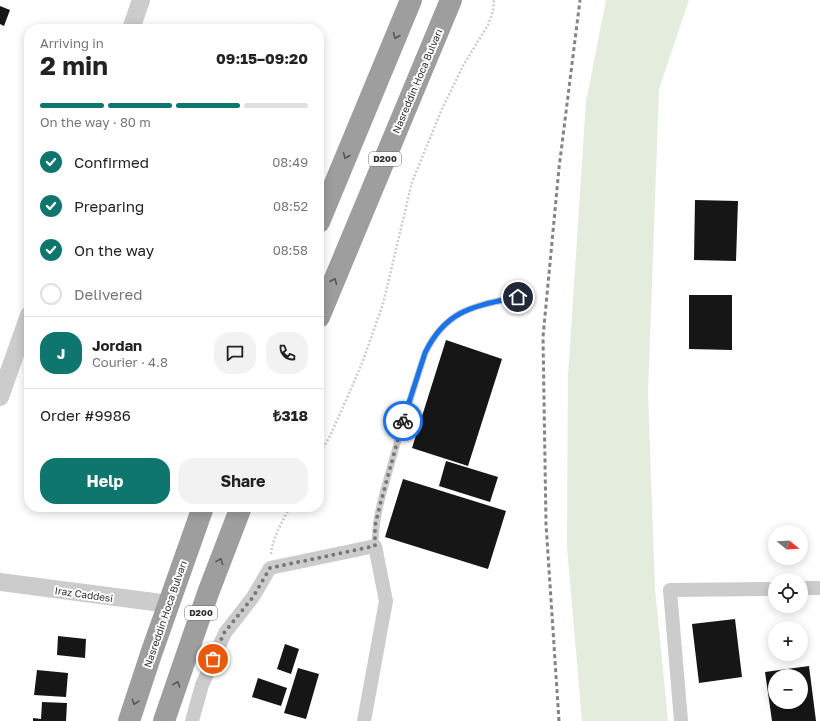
<!DOCTYPE html>
<html lang="en">
<head>
<meta charset="utf-8">
<style>
	:root { --surface:#fff; --page:#f2f2f2; --text:#222; --muted:#767676; --line:#e0e0e0; --accent:#0f766e }
	body { margin:0; font-family:"Golos Text",sans-serif; background:var(--page); color:var(--text); height:100vh; display:flex; flex-direction:column; font-size:15px; white-space:nowrap }
	* { box-sizing:border-box; margin:0 }
	p { font-size:13px; color:var(--muted) }
	.icon { flex:none; width:22px; height:22px; fill:none; stroke:currentColor; stroke-width:2; stroke-linecap:round; stroke-linejoin:round }
	.map { position:relative; flex:1; overflow:hidden }
	.details { position:absolute; left:24px; top:24px; width:300px; height:488px; display:flex; flex-direction:column; background:var(--surface); border-radius:16px; box-shadow:0 2px 10px #0003 }
	.details>* { flex:none }
	.needle { width:26px; rotate:108deg }
	.fabs { position:absolute; left:768px; top:525px; display:grid; gap:8px }
	.fabs a { display:grid; place-items:center; width:40px; height:40px; border-radius:50%; background:var(--surface); box-shadow:0 2px 10px #0003; font-size:20px }
	.pin { position:absolute; display:grid; place-items:center; width:34px; height:34px; color:#fff; margin:-17px; border:2px solid #fff; border-radius:50%; box-shadow:0 1px 4px #0007 }
	.courier { position:absolute; display:grid; place-items:center; width:40px; height:40px; margin:-20px; border:3px solid #1a73e8; border-radius:50%; background:#fff; color:#222; box-shadow:0 1px 5px #0007 }
	.head em { font-style:normal; font-weight:700 }
	.head div { display:flex; flex-direction:column-reverse }
	.head { display:flex; align-items:center; justify-content:space-between; height:68px; padding:0 16px }
	h1 { font-size:26px; font-weight:700; line-height:30px }
	.bar { display:grid; grid-template-columns:repeat(4,1fr); gap:6px 4px; align-content:center; height:48px; padding:0 16px }
	.bar i { height:5px; border-radius:3px; background:var(--line) }
	.bar .current { background:var(--accent) }
	.bar p { grid-column:span 4 }
	.line { display:flex; align-items:center; gap:10px; padding:0 16px; border-top:1px solid var(--line) }
	.line div { flex:1 }
	.round { display:grid; place-items:center; flex:none; width:42px; height:42px; border-radius:16px; background:var(--page) }
	ol { padding:0 16px; list-style:none }
	li { display:flex; align-items:center; gap:12px; height:44px }
	li p { margin-inline-start:auto }
	li .icon { padding:4px; border-radius:50%; background:var(--accent); color:#fff; stroke-width:4 }
	li:last-child { color:var(--muted) }
	li i { width:22px; height:22px; border:2px solid var(--line); border-radius:50% }
	.action { display:flex; gap:8px; margin-top:auto; padding:8px 16px }
	.action a { flex:1; height:46px; border-radius:16px; background:var(--accent); color:#fff; font-size:16px; font-weight:700; line-height:46px; text-align:center }
	.action a+a { background:var(--page); color:var(--text) }
	.map>svg:first-child { display:block }
</style>
</head>
<body>
<div class="map">
<svg width="820" height="721" viewBox="0 0 820 721">
	<rect width="100%" height="100%" fill="#fff"/>
	<path fill="#e4ecdd" d="M606 0H689L659 89 648 393 655 589 668 721H582L567 547 568 376 586 102Z"/>
	<path fill="#161616" fill-rule="evenodd" d="M0 6 10 10 4 26 0 24Z
		M695 200 738 201 736 261 694 260Z
		M689 295H732V350L689 349Z
		M446 340 502 359 468 466 412 448Z
		M446 461 498 477 490 502 439 486Z
		M403 479 506 511 488 569 385 537Z
		M735 619 742 677 699 683 692 624Z
		M58 636 86 639 85 658 57 655Z
		M285 644 299 649 291 674 277 669Z
		M809 666 816 721H772L765 672ZM775 676H801V702H775Z
		M298 668 319 674 306 719 284 713Z
		M37 670 68 673 66 697 34 695Z
		M258 678 287 688 281 706 252 697Z
		M42 702 67 703 66 721H33V718L41 719Z"/>
	<g fill="none" stroke-linecap="round" stroke-linejoin="round">
		<path stroke="#ccc" stroke-width="2.5" stroke-dasharray="2 2" stroke-linecap="butt" d="M319 455 331 434 343 407 361 366 383 304 412 182 442 109 464 64 488 25 493 11 494 0
			M271 554C272 539 283 520 290 507"/>
		<path stroke="#ccc" stroke-width="7" d="M375 546C375 517 383 493 391 465 401 428 413 390 425 353 447 309 474 306 518 297"/>
		<path stroke="#ccc" stroke-width="14" d="M801 588H820
			M192 721 202 685 225 633 253 597 270 568 375 546 386 601 364 721
			M681 721 670 590 775 589"/>
		<path stroke="#ccc" stroke-width="18" d="M131 29 141 0
			M0 397 29 315
			M0 582 169 604"/>
		<path stroke="#9e9e9e" stroke-width="22" d="M319 222 411 0
			M319 317 451 0
			M129 721 151 654 203 507
			M164 721 208 593 241 507"/>
		<path stroke="#848484" stroke-width="3" stroke-dasharray="4 3" stroke-linecap="butt" d="M559 721 546 524 543 337 559 168 580 0"/>
	</g>
	<defs><path id="oneway-chevron" d="M-2-3.5L2.5 0L-2 3.5" fill="none" stroke-width="1.6" stroke-linecap="round" stroke-linejoin="round"/></defs>
	<g stroke="#565656">
		<use href="#oneway-chevron" transform="translate(396 36) rotate(113)"/>
		<use href="#oneway-chevron" transform="translate(346 156) rotate(113)"/>
		<use href="#oneway-chevron" transform="translate(334 281) rotate(-68)"/>
		<use href="#oneway-chevron" transform="translate(220 561) rotate(-69)"/>
		<use href="#oneway-chevron" transform="translate(177 684) rotate(-71)"/>
		<use href="#oneway-chevron" transform="translate(135 702) rotate(108)"/>
	</g>
	<g fill="none" stroke-linecap="round" stroke-linejoin="round">
		<path stroke="#787878" stroke-width="4" stroke-dasharray="0 7.2" d="M213 659 224 633 253 597 270 568 375 546V526L380 505 403 421"/>
		<path stroke="#1a73e8" stroke-width="5" d="M403 421 425 353C446 309 475 306 518 297"/>
	</g>
	<g text-anchor="middle" stroke-width="4" stroke-linejoin="round" paint-order="stroke">
		<g fill="#fff" stroke="#6d6d6d" stroke-width="1">
			<rect x="369" y="152" width="32" height="14" rx="3"/>
			<rect x="185" y="606" width="32" height="14" rx="3"/>
		</g>
		<g font-size="9" font-weight="bold" fill="#2f2f2f">
			<text x="385" y="162">D200</text>
			<text x="201" y="616">D200</text>
		</g>
		<g font-size="10" fill="#2f2f2f" stroke="#fff">
			<text transform="translate(417 81) rotate(-67)" y="4">Nasreddin Hoca Bulvarı</text>
			<text transform="translate(84 594) rotate(8)" y="4">Iraz Caddesi</text>
			<text transform="translate(165 614) rotate(-71)" y="4">Nasreddin Hoca Bulvarı</text>
		</g>
	</g>
</svg>
<div class="fabs">
<a><svg class="needle" viewBox="-14 -14 28 28"><path d="M0-13l5 13h-10z" fill="#e53935"/><path d="M0 13l5-13h-10z" fill="#767676"/></svg></a>
<a><svg class="icon" aria-label="locate" viewBox="0 0 24 24"><circle cx="12" cy="12" r="6"/><path d="M12 2v4M12 18v4M2 12h4M18 12h4"/></svg></a>
<a>+</a>
<a>−</a>
</div>
<div class="pin" style="left:213px;top:659px;background:#ea580c"><svg class="icon" aria-label="bag" viewBox="0 0 24 24"><path d="M5 8h14l-1 12H6zM9 8a3 3 0 0 1 6 0"/></svg></div>
<div class="pin" style="left:518px;top:297px;background:#1f2937"><svg class="icon" aria-label="home" viewBox="0 0 24 24"><path d="M3 11l9-7 9 7M6 9v11h12V9"/></svg></div>
<div class="courier" style="left:403px;top:421px"><svg class="icon" aria-label="bike" viewBox="0 0 24 24"><circle cx="6" cy="16" r="4"/><circle cx="18" cy="16" r="4"/><path d="M6 16l4-8h5l3 8M10 8l3 8H6M13 5h3"/></svg></div>
<section class="details">
<div class="head"><div><h1>2 min</h1><p>Arriving in</p></div><em>09:15–09:20</em></div>
<div class="bar"><i class="current"></i><i class="current"></i><i class="current"></i><i></i><p>On the way · 80 m</p></div>
<ol>
<li><svg class="icon" aria-label="check" viewBox="0 0 24 24"><path d="M5 12l5 5 9-10"/></svg>Confirmed<p>08:49</p></li>
<li><svg class="icon" aria-label="check" viewBox="0 0 24 24"><path d="M5 12l5 5 9-10"/></svg>Preparing<p>08:52</p></li>
<li><svg class="icon" aria-label="check" viewBox="0 0 24 24"><path d="M5 12l5 5 9-10"/></svg>On the way<p>08:58</p></li>
<li><i></i>Delivered</li>
</ol>
<div class="line" style="height:72px"><b class="round" style="background:var(--accent);color:#fff">J</b><div><b>Jordan</b><p>Courier · 4.8</p></div><a class="round"><svg class="icon" aria-label="chat" viewBox="0 0 24 24"><path d="M4 5h16v11H9l-5 4z"/></svg></a><a class="round"><svg class="icon" aria-label="phone" viewBox="0 0 24 24"><path d="M5 4h4l2 5-3 2q2 4 5 5l2-3 5 2v4C11 20 4 13 5 4z"/></svg></a></div>
<div class="line" style="height:52px"><div>Order #9986</div><b>₺318</b></div>
<div class="action"><a>Help</a><a>Share</a></div>
</section>
</div>
</body>
</html>
